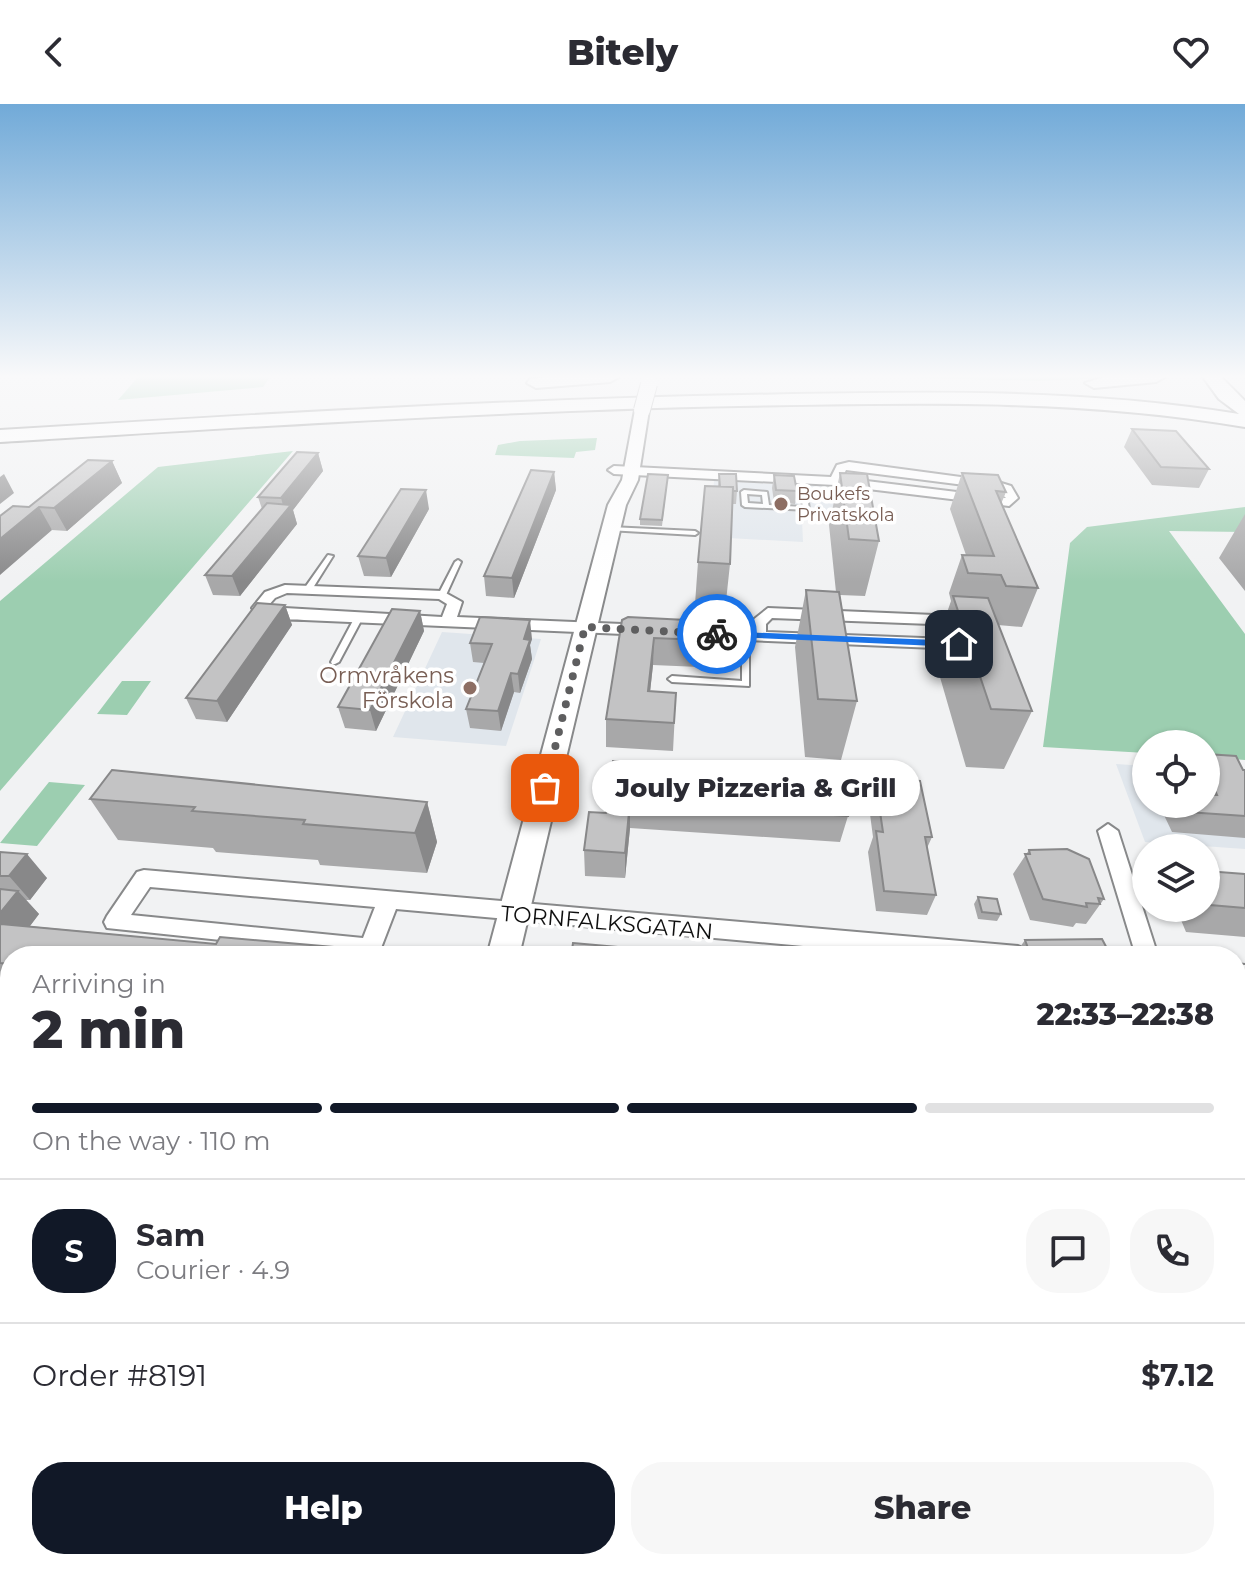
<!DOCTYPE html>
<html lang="en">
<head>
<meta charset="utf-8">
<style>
	:root { --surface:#fff; --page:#f7f7f7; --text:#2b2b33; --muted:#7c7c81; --line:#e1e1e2; --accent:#111827 }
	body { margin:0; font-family:Montserrat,sans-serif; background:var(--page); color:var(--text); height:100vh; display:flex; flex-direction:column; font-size:30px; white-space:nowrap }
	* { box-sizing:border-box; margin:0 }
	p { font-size:26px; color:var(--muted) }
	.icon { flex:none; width:44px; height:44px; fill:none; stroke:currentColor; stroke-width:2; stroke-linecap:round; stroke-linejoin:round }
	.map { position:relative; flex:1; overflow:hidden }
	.side { position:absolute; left:0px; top:842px; width:1246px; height:624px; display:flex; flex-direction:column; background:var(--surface); border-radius:32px 32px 0 0; box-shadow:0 2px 6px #0004 }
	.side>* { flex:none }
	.tools { position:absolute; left:1132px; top:626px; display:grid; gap:16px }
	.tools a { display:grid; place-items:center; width:88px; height:88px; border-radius:50%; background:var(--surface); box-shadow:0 2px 6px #0004; font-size:40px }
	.pin { position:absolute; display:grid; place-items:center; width:68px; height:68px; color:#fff; margin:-34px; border-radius:16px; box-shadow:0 4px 12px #0006 }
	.courier { position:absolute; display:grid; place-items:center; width:80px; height:80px; margin:-40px; border:6px solid #1a73e8; border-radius:50%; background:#fff; color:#222; box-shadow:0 2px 10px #0007 }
	.bubble { position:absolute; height:56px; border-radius:28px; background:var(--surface); box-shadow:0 2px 6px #0004; font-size:26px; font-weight:800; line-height:56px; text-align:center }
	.headline em { font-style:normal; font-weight:800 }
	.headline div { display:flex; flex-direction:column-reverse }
	.headline { display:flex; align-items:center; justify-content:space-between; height:136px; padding:0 32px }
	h1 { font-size:52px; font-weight:800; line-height:60px }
	.bar { display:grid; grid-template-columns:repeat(4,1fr); gap:12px 8px; align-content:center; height:96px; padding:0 32px }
	.bar i { height:10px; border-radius:6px; background:var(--line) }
	.bar .active { background:var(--accent) }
	.bar p { grid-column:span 4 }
	.line { display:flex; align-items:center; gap:20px; padding:0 32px; border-top:2px solid var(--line) }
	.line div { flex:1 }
	.round { display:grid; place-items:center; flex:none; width:84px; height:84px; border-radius:32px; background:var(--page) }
	.primary-button { display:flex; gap:16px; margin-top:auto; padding:16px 32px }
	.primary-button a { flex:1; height:92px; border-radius:32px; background:var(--accent); color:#fff; font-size:32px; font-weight:800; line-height:92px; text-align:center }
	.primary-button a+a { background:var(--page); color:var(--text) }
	header { display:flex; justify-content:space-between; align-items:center; height:104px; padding:0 32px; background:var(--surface); font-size:36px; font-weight:800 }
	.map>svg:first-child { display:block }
</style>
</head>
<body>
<header><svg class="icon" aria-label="back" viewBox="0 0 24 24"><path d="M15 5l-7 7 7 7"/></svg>Bitely<svg class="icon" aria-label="heart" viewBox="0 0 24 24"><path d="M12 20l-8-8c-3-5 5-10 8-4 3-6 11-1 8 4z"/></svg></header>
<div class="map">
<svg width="1245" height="1466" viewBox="0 0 1245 1466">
	<rect width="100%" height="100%" fill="#f1f2f3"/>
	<path fill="#e0e6ec" d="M714 377 848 384 854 418 802 416 803 438 710 433Z
		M442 528 541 535 506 642 393 633Z
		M1116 660 1146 662V700H1206L1245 669V745L1145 738Z"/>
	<path fill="#9cceb0" d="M138 273H270L263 283 118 296Z
		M887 273H1132L1040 277Z
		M597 334 595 346 576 348 574 354 495 351 498 341 520 337Z
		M293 347 0 687V497L158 363Z
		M1245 403V428L1169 427 1245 530V656L1206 653V640H1146V649L1043 643 1070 439 1087 423Z
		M122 577H151L127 611 97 610Z
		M49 678 85 681 37 742 0 739Z"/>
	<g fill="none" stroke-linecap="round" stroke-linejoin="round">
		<defs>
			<path id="lane" d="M802 373 805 375 809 406 745 403 742 401 741 388 744 386 767 388 769 401 803 403 799 375ZM747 390 762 391 763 400 748 399Z
				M610 423 695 427 698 429 695 431 608 426V424Z
				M328 451 333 452 311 487H305L304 485Z
				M458 456 461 458 446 491 439 493 438 491 455 458Z
				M356 511H359L363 513 339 558 335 560H332L331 558Z
				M742 529H748L749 531V582L672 578 668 575 672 572 742 577Z"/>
			<path id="street" d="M849 358 998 378 1011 382 1018 394 1009 402 835 381 614 370 608 366 614 362 831 373 837 361ZM846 366 996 385 1006 394 842 374Z
				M285 481 442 487 462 498 457 513 646 521 654 526 646 531 304 516C286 515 264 518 252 504L265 488ZM287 489 439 495 447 500 442 513 267 503 275 494Z
				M768 504 934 511 957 522 967 540 959 545 698 534 690 529 698 524 751 527 753 516ZM772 514 931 520 946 528 949 535 766 528V520Z
				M1108 720 1118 727 1158 852H1136L1098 727Z
				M144 766 1018 842 1026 845 1029 852H913L396 805 381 844 374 852 107 824 104 818 107 812 137 768ZM150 783 375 803 363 834 131 811Z
				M1236 860 1245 861V881L1236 880Z
				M0 1300H10V1334L0 1332Z
				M975 1456H1079L1083 1466H979Z"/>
			<path id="secondary" d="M642 302 649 306 638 376 626 401 519 852H487L608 401 622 376 635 306Z
				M1236 1052 1245 1055V1113L1236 1109Z
				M328 1456H378L376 1466H326Z"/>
			<path id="highway" d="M548 273H619L610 278 536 284 527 279 530 275Z
				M1104 273H1165L1156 278 1094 284 1085 279Z
				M1203 273H1221L1245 297V323C1077 294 909 299 739 302 492 307 246 323 0 338V326C247 311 494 296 742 291 909 288 1074 283 1239 310L1219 295Z"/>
		</defs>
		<use href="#lane" stroke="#88898a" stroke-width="4"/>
		<use href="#street" stroke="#88898a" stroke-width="4"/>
		<use href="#secondary" stroke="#88898a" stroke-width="4"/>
		<use href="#highway" stroke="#88898a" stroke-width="4"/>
		<use href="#lane" fill="#fff" fill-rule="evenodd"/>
		<use href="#street" fill="#fff" fill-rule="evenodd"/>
		<use href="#secondary" fill="#fff" fill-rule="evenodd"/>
		<use href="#highway" fill="#fff" fill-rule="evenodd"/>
		<defs>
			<path id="secondary-bridge" d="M642 306 649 280"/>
		</defs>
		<use href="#secondary-bridge" stroke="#88898a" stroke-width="18" stroke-linecap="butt"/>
		<use href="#secondary-bridge" stroke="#fff" stroke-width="16"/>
	</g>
	<path fill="#a8a8a9" d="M1132 325 1209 365 1199 384 1152 381 1124 343Z
		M318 349 323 367 293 406 297 420 240 492 213 491 205 471 262 405 258 393Z
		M112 357 122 379 67 427 52 426 29 403Z
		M554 368 556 386 514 494 486 492 484 472Z
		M840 369 879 437 865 492 840 491 857 597 841 656 805 653 795 543 806 486 836 488 829 421Z
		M962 369 1006 388 1001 400 1038 484 1022 523 998 521 1032 607 1004 665 966 663 933 549 951 497 949 489 962 451H966L950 405Z
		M719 370 737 387 736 400H732L730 460 724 516 694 514 698 458 718 383Z
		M668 371 662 422 640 421V415Z
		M774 371 797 387 795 400 774 398 772 384Z
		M429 405 391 473 364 472 358 452Z
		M1245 410V487L1219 454Z
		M285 501 292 521 227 618 196 615 186 594Z
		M420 507 424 527 376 627 345 624 338 603Z
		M622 516 725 537 722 564 653 561 650 588 676 589 673 647 606 643V615Z
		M532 535 530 541 532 555 520 589 514 588 501 627 470 624 466 605 484 559 473 558 470 539Z
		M1206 650 1245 666V734L1172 728 1163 709 1170 700H1206Z
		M613 657 848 712 840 738 630 724 625 774 585 772 584 746 606 709Z
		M875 674 932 733 927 744 936 791 927 811 876 807 868 748 873 733 868 695Z
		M90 695 427 698 437 738 427 769 320 761 318 756 216 748 213 744 118 736Z
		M1029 746 1104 795 1086 820 1076 819 1073 823 1030 816 1013 770Z
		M0 748 47 774 30 796H26L39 810 30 822 216 840 367 846 10 852V891L0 882Z
		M1206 767 1245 770V833L1186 828 1176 804H1206Z
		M978 793 1001 810 997 817 978 815 974 800Z
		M1025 836 1111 852H1014Z
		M1245 902V932L1236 917V910Z
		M10 1089V1212L0 1211V1106Z
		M1236 1119 1245 1131V1153L1236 1157Z
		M1236 1270 1245 1272V1369L1236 1367Z"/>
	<path fill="#888889" d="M318 349 323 367 293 406 297 420 240 492 232 472 285 408 281 394Z
		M112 357 122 379 67 427 54 404Z
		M554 368 556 386 514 494 512 474Z
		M4 370 14 389 0 400V373Z
		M426 386 429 405 391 473 386 454Z
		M39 403 52 426 0 471V435Z
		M285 501 292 521 227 618 217 597Z
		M420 507 424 527 376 627 370 606Z
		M530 516 532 535 530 541 532 555 520 589 518 570 524 535Z
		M654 534 653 561 647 615 648 587Z
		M511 569 514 588 501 627 498 607Z
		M427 698 437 738 427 769 415 729Z
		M630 698V724L625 774V749Z
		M27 750 47 774 30 796 9 772Z
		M18 787 39 810 2 859H0V809Z
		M6 1198 10 1200V1207L3 1204Z
		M62 1456H81L77 1466H58Z
		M150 1456H166L163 1466H147Z
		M266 1456H278L275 1466H263Z"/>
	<path fill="#c3c3c4" stroke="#888889" stroke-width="2" d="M1132 325 1176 327 1209 365 1161 363Z
		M297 348 318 349 281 394 258 393Z
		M88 356 112 357 54 404 39 403 0 435V412L13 402 29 403Z
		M531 366 554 368 512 474 484 472Z
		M840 369 867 370 879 437 849 435Z
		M962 369 998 371 1006 388 996 387 1038 484 1006 482 1001 471 968 469 962 451 994 452Z
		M648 370 668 371 662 416 640 415Z
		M719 370H736L737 387H733V383H720Z
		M774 371 794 372 797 387 776 386Z
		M705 382 733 383 730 460 698 458Z
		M401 385 426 386 386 454 358 452Z
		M267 399 291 401 232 472 205 471Z
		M806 486 839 488 857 597 818 595Z
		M953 492 988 494 1032 607 991 605Z
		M257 499 285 501 217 597 186 594Z
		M392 505 420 507 370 606 338 603Z
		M480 513 530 516 524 535 530 536 518 570 511 569 498 607 466 605 492 540 470 539Z
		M628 513 725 518V537L654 534 648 587 676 589 674 619 606 615 622 516Z
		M1206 650 1236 652 1243 666H1245V712L1187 708 1183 700H1206V691H1217L1206 666Z
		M613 657 842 671 848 712 630 698 625 749 584 746 589 708 606 709Z
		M112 666 427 698 415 729 303 720 305 716 192 707 195 703 90 695Z
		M875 674 920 677 932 733H925L936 791 884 787 876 727 883 728Z
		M1067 745 1089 755 1104 795 1098 794 1100 800 1086 799 1087 803 1043 795 1025 750H1030L1029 746Z
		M0 748 27 750 9 772H0Z
		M1206 767 1245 770V804L1210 801 1206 793Z
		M0 785 18 787 0 809Z
		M978 793 997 795 1001 810 982 808Z
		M1 820 216 840 220 833 367 846 365 852H10V860L0 859V821Z
		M1102 835 1111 852H1031L1025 836Z
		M573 839 719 852H571Z
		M10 1089V1199L6 1198 3 1204H0V1106Z
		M1236 1119H1240L1245 1131V1148H1236Z
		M1236 1270 1245 1272V1355L1236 1353Z
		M0 1437 10 1439V1456H62L58 1466H0Z
		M111 1456H150L147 1466H107Z
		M226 1456H266L263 1466H222Z"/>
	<linearGradient id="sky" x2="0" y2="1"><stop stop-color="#71aad8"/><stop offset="0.57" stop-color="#f9f9fa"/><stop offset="1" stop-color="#f9f9fa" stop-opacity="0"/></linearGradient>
	<rect width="1245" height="478" fill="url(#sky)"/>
	<path fill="#1a73e8" d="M717 527 959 537 965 540 959 543 713 532Z"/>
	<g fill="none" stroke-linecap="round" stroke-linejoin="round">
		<path stroke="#5e5e5f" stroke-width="8" stroke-dasharray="0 14.4" d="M545 684 585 523 717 530"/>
	</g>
	<g fill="#8d6e63" stroke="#fff" stroke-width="3">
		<circle cx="781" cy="400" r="8"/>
		<circle cx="470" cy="584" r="8"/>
	</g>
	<g text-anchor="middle" stroke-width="7" stroke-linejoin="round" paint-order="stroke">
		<g font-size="18" fill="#785e54" stroke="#fff" text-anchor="start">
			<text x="797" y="396">Boukefs<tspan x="797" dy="21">Privatskola</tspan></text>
		</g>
		<g font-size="22" fill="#785e54" stroke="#fff" text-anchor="end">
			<text x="454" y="579">Ormvråkens<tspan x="454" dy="25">Förskola</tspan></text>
		</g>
		<g font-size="22" fill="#0f0f0f" stroke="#fff">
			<text transform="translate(607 818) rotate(5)" y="8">TORNFALKSGATAN</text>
		</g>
	</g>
</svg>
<div class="tools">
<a><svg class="icon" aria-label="locate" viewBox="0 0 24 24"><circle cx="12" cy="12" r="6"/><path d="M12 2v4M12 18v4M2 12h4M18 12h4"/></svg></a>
<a><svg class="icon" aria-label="layers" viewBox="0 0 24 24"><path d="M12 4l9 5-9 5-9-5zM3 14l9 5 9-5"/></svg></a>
</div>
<div class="pin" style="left:545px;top:684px;background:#ea580c"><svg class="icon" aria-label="bag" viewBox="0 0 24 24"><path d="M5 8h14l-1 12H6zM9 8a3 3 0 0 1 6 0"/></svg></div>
<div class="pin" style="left:959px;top:540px;background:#1f2937"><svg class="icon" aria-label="home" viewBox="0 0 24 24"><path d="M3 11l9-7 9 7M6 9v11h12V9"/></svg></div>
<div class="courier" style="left:717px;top:530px"><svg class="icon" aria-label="bike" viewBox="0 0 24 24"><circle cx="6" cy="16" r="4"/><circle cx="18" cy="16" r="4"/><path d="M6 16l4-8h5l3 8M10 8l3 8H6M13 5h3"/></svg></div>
<div class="bubble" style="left:592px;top:656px;width:328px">Jouly Pizzeria &amp; Grill</div>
<section class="side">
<div class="headline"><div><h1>2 min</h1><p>Arriving in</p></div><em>22:33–22:38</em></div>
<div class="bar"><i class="active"></i><i class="active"></i><i class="active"></i><i></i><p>On the way · 110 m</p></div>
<div class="line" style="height:144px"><b class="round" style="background:var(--accent);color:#fff">S</b><div><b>Sam</b><p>Courier · 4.9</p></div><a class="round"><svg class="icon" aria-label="chat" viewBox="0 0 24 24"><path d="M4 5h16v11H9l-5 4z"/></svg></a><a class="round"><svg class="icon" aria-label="phone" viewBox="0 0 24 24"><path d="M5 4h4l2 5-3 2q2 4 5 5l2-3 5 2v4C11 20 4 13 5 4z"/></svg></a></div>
<div class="line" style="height:104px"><div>Order #8191</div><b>$7.12</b></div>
<div class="primary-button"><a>Help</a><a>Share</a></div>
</section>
</div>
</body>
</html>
